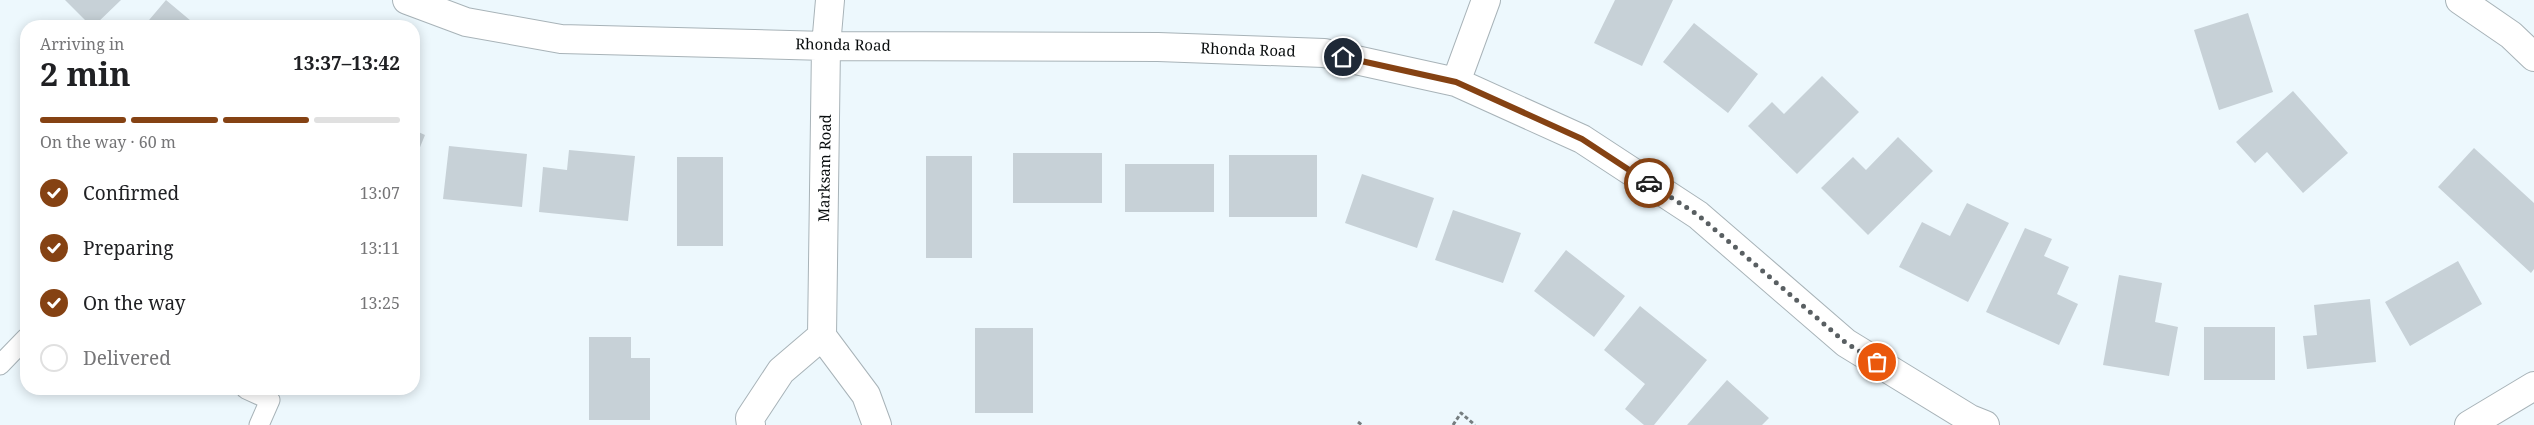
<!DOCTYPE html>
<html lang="en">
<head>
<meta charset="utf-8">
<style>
	:root { --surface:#fff; --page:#f6f6f6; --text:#202124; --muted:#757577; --line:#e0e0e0; --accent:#854213 }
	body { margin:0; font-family:"Noto Serif",serif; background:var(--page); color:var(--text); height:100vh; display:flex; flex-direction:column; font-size:19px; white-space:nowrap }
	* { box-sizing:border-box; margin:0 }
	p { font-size:16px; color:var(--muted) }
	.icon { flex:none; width:28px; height:28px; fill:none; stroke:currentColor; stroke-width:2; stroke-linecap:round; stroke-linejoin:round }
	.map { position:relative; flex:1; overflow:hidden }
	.side { position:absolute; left:20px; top:20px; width:400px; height:375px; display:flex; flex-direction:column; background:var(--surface); border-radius:20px; box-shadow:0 2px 12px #0003 }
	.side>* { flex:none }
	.pin { position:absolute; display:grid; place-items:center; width:42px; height:42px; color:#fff; margin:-21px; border:2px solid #fff; border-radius:50%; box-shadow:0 1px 5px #0007 }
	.courier { position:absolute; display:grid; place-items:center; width:50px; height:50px; margin:-25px; border:4px solid #854213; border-radius:50%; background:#fff; color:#222; box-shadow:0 1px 6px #0007 }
	.head em { font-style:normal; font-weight:700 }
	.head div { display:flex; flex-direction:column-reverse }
	.head { display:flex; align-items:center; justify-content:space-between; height:85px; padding:0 20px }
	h1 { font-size:32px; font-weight:700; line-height:38px }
	.bar { display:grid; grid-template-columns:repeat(4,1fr); gap:8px 5px; align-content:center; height:60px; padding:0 20px }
	.bar i { height:6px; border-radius:4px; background:var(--line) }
	.bar .on { background:var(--accent) }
	.bar p { grid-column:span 4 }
	ol { padding:0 20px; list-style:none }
	li { display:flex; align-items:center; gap:15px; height:55px }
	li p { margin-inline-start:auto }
	li .icon { padding:5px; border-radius:50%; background:var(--accent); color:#fff; stroke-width:4 }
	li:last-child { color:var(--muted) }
	li i { width:28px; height:28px; border:2px solid var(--line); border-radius:50% }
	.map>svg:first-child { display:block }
</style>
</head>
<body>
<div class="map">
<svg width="2534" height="425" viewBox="0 0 2534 425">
	<rect width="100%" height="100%" fill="#edf8fd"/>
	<path fill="#c7d1d7" d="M65 0H121L94 26H91Z
		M166 0 197 26H144Z
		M1615 0H1673L1642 66 1594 43Z
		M2248 13 2273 92 2219 110 2194 30Z
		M1694 23 1758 74 1728 113 1663 62Z
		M1822 76 1859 112 1797 174 1748 126 1772 102 1784 114Z
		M2293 91 2348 153 2303 193 2267 152 2255 163 2236 142Z
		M414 130 425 135 414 162Z
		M1898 137 1933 171 1868 235 1821 188 1853 157 1866 170Z
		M449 146 527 154 522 207 443 199Z
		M2474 148 2534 203V269L2531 273 2438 187Z
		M569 150 635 156 628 221 539 212 543 167 567 170Z
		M1013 153H1102V203H1013Z
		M1229 155H1317V217H1229Z
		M926 156H972V258H926Z
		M677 157H723V246H677Z
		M1125 164H1214V212H1125Z
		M1362 174 1434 198 1417 248 1345 223Z
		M1967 203 2009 223 1968 302 1899 267 1922 222 1950 236Z
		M1453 210 1521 233 1503 283 1435 260Z
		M2025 228 2052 239 2044 256 2069 267 2057 294 2078 304 2059 345 1986 312Z
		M1566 250 1625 296 1594 337 1534 291Z
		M2458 261 2482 304 2410 346 2385 302Z
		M2119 275 2162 283 2155 322 2178 327 2169 376 2103 365Z
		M2370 299 2376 362 2307 369 2303 336 2317 335 2314 305Z
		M1640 306 1707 360 1654 425H1644L1625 409 1645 384 1604 350Z
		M2204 327H2275V380H2204Z
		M975 328H1033V413H975Z
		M589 337H631V358H650V420H589Z
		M1727 380 1769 418 1762 425H1687Z"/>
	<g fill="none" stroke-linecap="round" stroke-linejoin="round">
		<defs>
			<path id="service" d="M0 365 26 338
				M246 389 270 400 259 425"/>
			<path id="minor" d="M407 0 466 22 561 39 826 46 1158 47 1324 53 1456 82 1582 139 1698 215 1846 343 1970 419 1985 425
				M830 0 826 46 822 336 866 395 877 425
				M2460 0 2511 35 2534 57
				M1456 82 1486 0
				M751 425 750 418 781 371 822 336
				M2469 425 2534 386"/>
		</defs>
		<use href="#service" stroke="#a8b3b8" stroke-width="21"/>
		<use href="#minor" stroke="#a8b3b8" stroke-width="30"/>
		<path stroke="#767e80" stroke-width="3" stroke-dasharray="4 2.5" stroke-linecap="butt" d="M1358 422 1362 425
			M1453 425 1461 413 1475 425"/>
		<use href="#service" stroke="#fff" stroke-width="19"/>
		<use href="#minor" stroke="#fff" stroke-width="28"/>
	</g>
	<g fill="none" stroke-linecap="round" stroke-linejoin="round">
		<path stroke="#595f62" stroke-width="5" stroke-dasharray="0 9" d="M1649 183 1698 215 1846 343 1877 362"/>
		<path stroke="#854213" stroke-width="6" d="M1343 57 1456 82 1582 139 1649 183"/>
	</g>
	<g text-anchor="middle" stroke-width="4.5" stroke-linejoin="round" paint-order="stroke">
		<g font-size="15" fill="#090d0e" stroke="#fff">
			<text transform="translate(843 45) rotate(1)" y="5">Rhonda Road</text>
			<text transform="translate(1248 50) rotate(2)" y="5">Rhonda Road</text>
			<text transform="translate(825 168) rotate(-89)" y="5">Marksam Road</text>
		</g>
	</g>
</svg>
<div class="pin" style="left:1877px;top:362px;background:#ea580c"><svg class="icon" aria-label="bag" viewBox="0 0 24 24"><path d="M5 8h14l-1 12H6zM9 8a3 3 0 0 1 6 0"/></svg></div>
<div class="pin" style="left:1343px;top:57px;background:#1f2937"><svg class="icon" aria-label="home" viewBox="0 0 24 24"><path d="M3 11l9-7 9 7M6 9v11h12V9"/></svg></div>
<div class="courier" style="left:1649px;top:183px"><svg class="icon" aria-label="car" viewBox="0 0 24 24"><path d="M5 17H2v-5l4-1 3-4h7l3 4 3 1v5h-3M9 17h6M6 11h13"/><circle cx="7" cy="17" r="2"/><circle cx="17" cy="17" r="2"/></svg></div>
<section class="side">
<div class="head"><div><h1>2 min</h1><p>Arriving in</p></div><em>13:37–13:42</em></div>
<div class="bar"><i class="on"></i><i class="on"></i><i class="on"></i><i></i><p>On the way · 60 m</p></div>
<ol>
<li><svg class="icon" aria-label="check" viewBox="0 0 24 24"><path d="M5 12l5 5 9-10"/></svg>Confirmed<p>13:07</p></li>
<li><svg class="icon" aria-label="check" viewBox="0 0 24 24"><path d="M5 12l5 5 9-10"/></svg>Preparing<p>13:11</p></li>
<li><svg class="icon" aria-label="check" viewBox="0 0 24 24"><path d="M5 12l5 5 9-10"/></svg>On the way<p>13:25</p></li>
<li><i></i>Delivered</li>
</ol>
</section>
</div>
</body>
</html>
